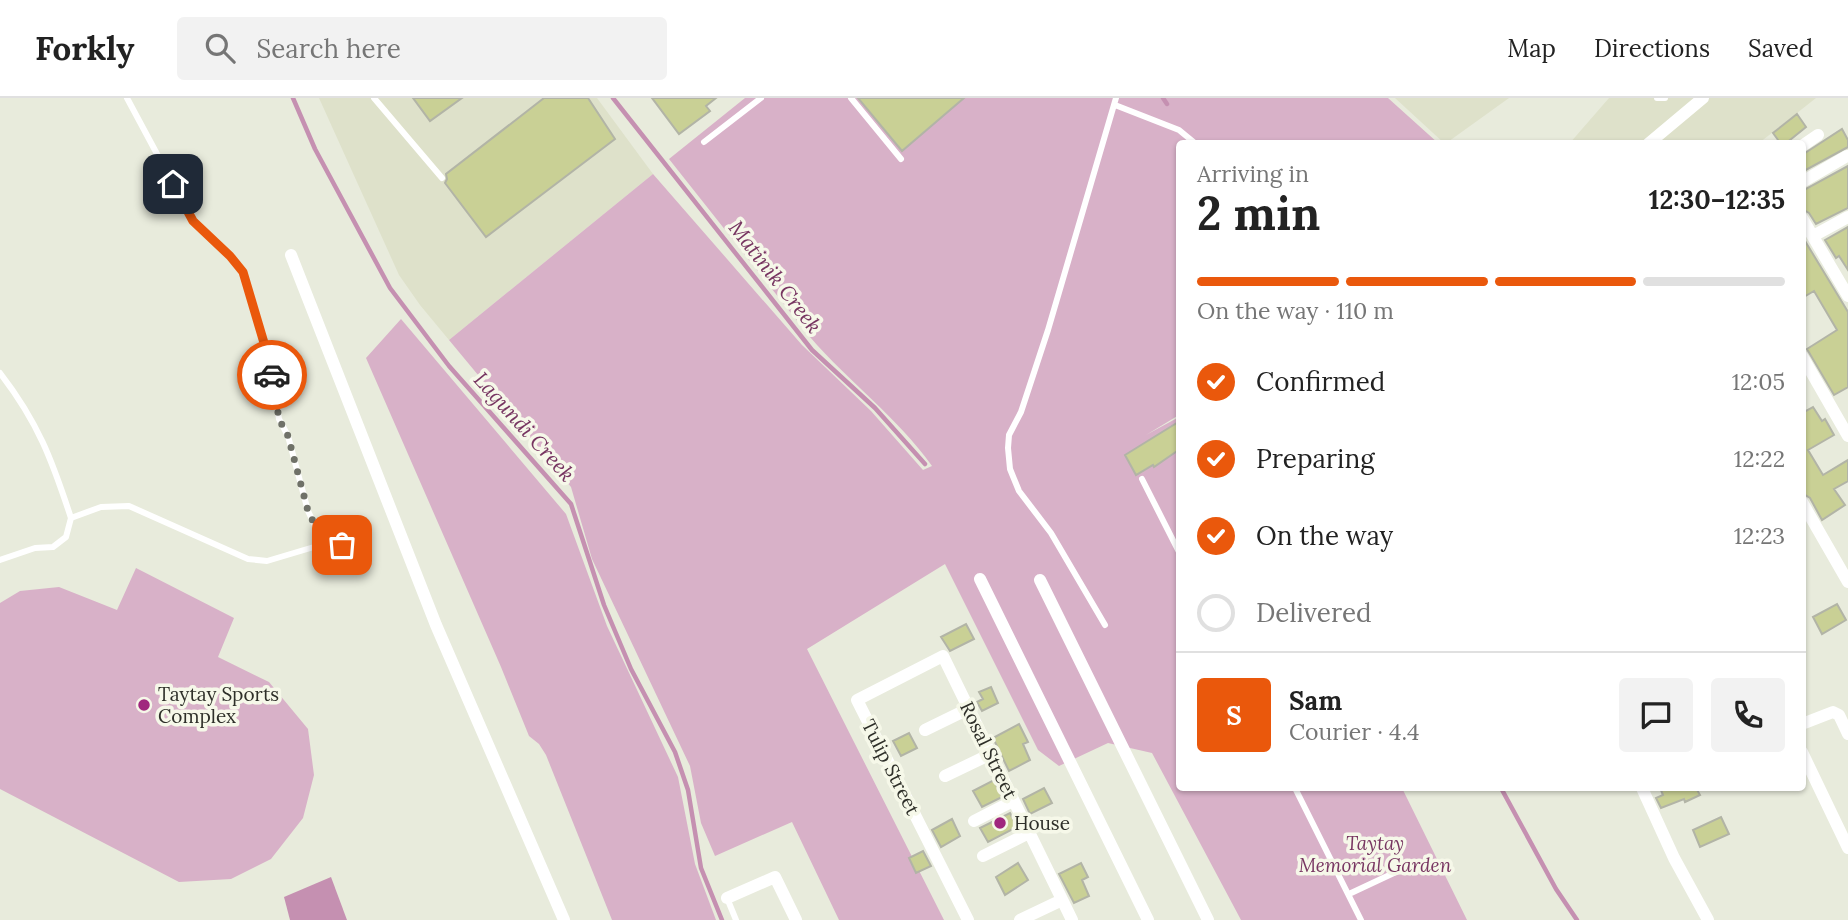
<!DOCTYPE html>
<html lang="en">
<head>
<meta charset="utf-8">
<style>
	:root { --surface:#fff; --page:#f2f2f2; --text:#222; --muted:#767676; --line:#e0e0e0; --accent:#ea580c }
	body { margin:0; font-family:Lora,serif; background:var(--page); color:var(--text); height:100vh; display:flex; flex-direction:column; font-size:26px; white-space:nowrap }
	* { box-sizing:border-box; margin:0 }
	p { font-size:23px; color:var(--muted) }
	.icon { flex:none; width:38px; height:38px; fill:none; stroke:currentColor; stroke-width:2; stroke-linecap:round; stroke-linejoin:round }
	.map { position:relative; flex:1; overflow:hidden }
	.panel { position:absolute; left:1176px; top:42px; width:630px; height:651px; display:flex; flex-direction:column; background:var(--surface); border-radius:7px; box-shadow:0 2px 5px #0004 }
	.panel>* { flex:none }
	.pin { position:absolute; display:grid; place-items:center; width:60px; height:60px; color:#fff; margin:-30px; border-radius:14px; box-shadow:0 4px 10px #0006 }
	.courier { position:absolute; display:grid; place-items:center; width:70px; height:70px; margin:-35px; border:5px solid #ea580c; border-radius:50%; background:#fff; color:#222; box-shadow:0 2px 9px #0007 }
	.overview em { font-style:normal; font-weight:700 }
	.overview div { display:flex; flex-direction:column-reverse }
	.overview { display:flex; align-items:center; justify-content:space-between; height:119px; padding:0 21px }
	h1 { font-size:46px; font-weight:700; line-height:52px }
	.bar { display:grid; grid-template-columns:repeat(4,1fr); gap:10px 7px; align-content:center; height:84px; padding:0 21px }
	.bar i { height:9px; border-radius:5px; background:var(--line) }
	.bar .selected { background:var(--accent) }
	.bar p { grid-column:span 4 }
	.line { display:flex; align-items:center; gap:18px; padding:0 21px; border-top:2px solid var(--line) }
	.line div { flex:1 }
	.round { display:grid; place-items:center; flex:none; width:74px; height:74px; border-radius:7px; background:var(--page) }
	ol { padding:0 21px; list-style:none }
	li { display:flex; align-items:center; gap:21px; height:77px }
	li p { margin-inline-start:auto }
	li .icon { padding:7px; border-radius:50%; background:var(--accent); color:#fff; stroke-width:4 }
	li:last-child { color:var(--muted) }
	li i { width:38px; height:38px; border:4px solid var(--line); border-radius:50% }
	header { display:flex; align-items:center; gap:42px; box-sizing:border-box; height:98px; padding:0 35px; background:var(--surface); border-bottom:2px solid var(--line) }
	header strong { font-size:33px }
	nav { display:flex; gap:38px; margin-inline-start:auto; font-size:24px }
	.search { width:490px; height:63px; background:var(--page); display:flex; align-items:center; gap:18px; box-sizing:border-box; padding:0 24px; border-radius:7px; color:var(--muted); font-size:26px }
	.map>svg:first-child { display:block }
</style>
</head>
<body>
<header>
<strong>Forkly</strong>
<div class="search"><svg class="icon" aria-label="search" viewBox="0 0 24 24"><circle cx="10" cy="10" r="6"/><path d="M15 15l6 6"/></svg>Search here</div>
<nav><a>Map</a><a>Directions</a><a>Saved</a></nav>
</header>
<div class="map">
<svg width="1848" height="822" viewBox="0 0 1848 822">
	<rect width="100%" height="100%" fill="#e8ebdc"/>
	<path fill="#dee1ca" d="M319 0H597L653 76 449 242 420 207 399 177Z
		M1395 0H1509L1445 46Z
		M1609 0H1816L1759 45 1569 46Z"/>
	<path fill="#d8b1c8" d="M745 0H1388L1438 45 1180 46 1179 317 1146 337 1179 319 1180 690H1402L1467 822H1241L1152 655 1108 645 1059 668 1038 652 945 466 807 551 944 822H839L792 724 715 758 701 725 690 668 592 461 571 389 449 242 653 76 802 247 871 313 923 372 932 368C898 320 848 283 810 239L669 61Z
		M401 221 566 416 607 528 678 679 695 766 716 822H612L546 657 539 646 529 638 501 569 366 260Z
		M136 470 234 520 218 559 269 584 308 631 314 677 303 720 271 761 231 781 179 784 0 691V505L20 493 59 489 117 512Z"/>
	<path fill="#c590b1" d="M331 779 347 822H290L284 799Z"/>
	<g fill="none" stroke-linecap="round" stroke-linejoin="round">
		<path stroke="#c590b1" stroke-width="4.5" d="M293 0 315 51 390 190 449 268 571 406 604 507 631 571 675 654 688 692 701 770 722 822
			M613 0 812 252 875 310 925 366
			M1163 0 1167 6
			M1501 690 1556 791 1577 822"/>
	</g>
	<path fill="#c9d095" stroke="#b2b4a6" stroke-width="2" d="M413 0H462L430 23Z
		M544 0H588L615 41 486 139 445 85 447 81 446 76Z
		M652 0H716L706 8 710 13 679 36Z
		M858 0H964L902 53Z
		M1797 16 1806 29 1785 46H1781L1773 35Z
		M1842 31 1848 42V49L1802 74V57Z
		M1848 68V110L1816 126 1809 115 1802 111V93Z
		M1848 129V172L1839 158 1836 160 1825 142Z
		M1802 138 1848 214V289L1834 297 1807 251 1837 232 1814 193 1802 200Z
		M1813 309 1822 323 1825 321 1834 337 1808 352 1823 377 1848 362V383L1834 391 1845 407 1822 422 1810 400 1802 395V315Z
		M1180 323V351L1154 369 1153 367 1136 377 1125 357Z
		M1837 506 1846 522 1822 536 1813 519Z
		M966 526 974 541 950 553 941 539Z
		M991 589 998 605 982 613 977 604 983 601 979 594Z
		M1019 626 1028 644 1023 646 1030 662 1009 673 993 640Z
		M909 635 917 650 901 658 893 643Z
		M994 682 1002 699 982 709 973 693Z
		M1044 690 1052 705 1030 716 1023 701Z
		M1660 690H1696L1700 697 1685 704 1684 701 1661 710 1656 700 1663 697Z
		M1010 715 1017 729 988 744 980 730Z
		M1721 719 1729 736 1700 749 1693 732Z
		M952 721 960 738 941 749 932 732Z
		M923 753 931 768 916 775 909 760Z
		M1018 765 1028 782 1005 797 996 779Z
		M1081 765 1088 779 1082 782 1089 798 1074 805 1059 776Z"/>
	<g fill="none" stroke-linecap="round" stroke-linejoin="round">
		<path stroke="#fff" stroke-width="6" d="M127 0 193 123 230 157 243 174 270 265 279 321 288 338 308 413 324 446
			M374 0 442 80
			M851 0 901 61
			M1657 0H1665
			M1115 7 1179 32 1196 46
			M704 44 761 0
			M0 275C38 324 52 362 71 420
			M1142 381 1180 456
			M0 462 35 450 53 449 66 439 71 420 101 409 129 408 248 461 267 463 324 446 359 448
			M1105 527 1051 435 1019 393 1010 371 1008 350 1009 337 1021 314 1048 232 1116 0
			M1295 690 1361 822
			M1349 796 1413 766
			M727 800 736 822"/>
		<path stroke="#fff" stroke-width="12" d="M1648 46 1703 0
			M1802 48 1818 37
			M1802 84 1847 58
			M1802 120 1848 198
			M1813 138 1848 119
			M291 157 436 527 564 822
			M1802 258 1848 338
			M1802 404 1848 484
			M980 481 1148 822
			M1040 482 1208 822
			M1802 626 1833 614 1839 617 1848 636
			M925 632 968 611
			M1802 654 1848 750
			M945 678 991 656
			M1642 690 1674 760 1708 822
			M974 723 1013 703
			M983 758 1029 735
			M727 800 775 779 796 822
			M968 822 857 602 943 558 1072 822
			M1020 822 1062 802"/>
	</g>
	<g fill="none" stroke-linecap="round" stroke-linejoin="round">
		<path stroke="#6f7168" stroke-width="7" stroke-dasharray="0 12.6" d="M272 277 279 321 288 338 308 413 324 446 342 447"/>
		<path stroke="#ea580c" stroke-width="9" d="M173 86 193 123 230 158 243 174 270 265 272 277"/>
	</g>
	<g fill="#a0277e" stroke="#f6f8e9" stroke-width="2.5">
		<circle cx="144" cy="607" r="7"/>
		<circle cx="1000" cy="725" r="7"/>
	</g>
	<g text-anchor="middle" stroke-width="7" stroke-linejoin="round" paint-order="stroke">
		<g font-size="19" fill="#2e2f29" stroke="#f6f8e9" text-anchor="start">
			<text x="158" y="603">Taytay Sports<tspan x="158" dy="22">Complex</tspan></text>
			<text x="1014" y="732">House</text>
		</g>
		<g font-size="19" fill="#2e2f29" stroke="#f6f8e9">
			<text transform="translate(989 652) rotate(64)" y="7">Rosal Street</text>
			<text transform="translate(891 669) rotate(63)" y="7">Tulip Street</text>
		</g>
		<g font-size="19" font-style="italic" fill="#783662" stroke="#f6f8e9">
			<text x="1375" y="752">Taytay<tspan x="1375" dy="22">Memorial Garden</tspan></text>
		</g>
		<g font-size="21" font-style="italic" fill="#773561" stroke="#f6f8e9">
			<text transform="translate(775 179) rotate(52)" y="7">Matinik Creek</text>
			<text transform="translate(524 329) rotate(48)" y="7">Lagundi Creek</text>
		</g>
	</g>
</svg>
<div class="pin" style="left:342px;top:447px;background:#ea580c"><svg class="icon" aria-label="bag" viewBox="0 0 24 24"><path d="M5 8h14l-1 12H6zM9 8a3 3 0 0 1 6 0"/></svg></div>
<div class="pin" style="left:173px;top:86px;background:#1f2937"><svg class="icon" aria-label="home" viewBox="0 0 24 24"><path d="M3 11l9-7 9 7M6 9v11h12V9"/></svg></div>
<div class="courier" style="left:272px;top:277px"><svg class="icon" aria-label="car" viewBox="0 0 24 24"><path d="M5 17H2v-5l4-1 3-4h7l3 4 3 1v5h-3M9 17h6M6 11h13"/><circle cx="7" cy="17" r="2"/><circle cx="17" cy="17" r="2"/></svg></div>
<section class="panel">
<div class="overview"><div><h1>2 min</h1><p>Arriving in</p></div><em>12:30–12:35</em></div>
<div class="bar"><i class="selected"></i><i class="selected"></i><i class="selected"></i><i></i><p>On the way · 110 m</p></div>
<ol>
<li><svg class="icon" aria-label="check" viewBox="0 0 24 24"><path d="M5 12l5 5 9-10"/></svg>Confirmed<p>12:05</p></li>
<li><svg class="icon" aria-label="check" viewBox="0 0 24 24"><path d="M5 12l5 5 9-10"/></svg>Preparing<p>12:22</p></li>
<li><svg class="icon" aria-label="check" viewBox="0 0 24 24"><path d="M5 12l5 5 9-10"/></svg>On the way<p>12:23</p></li>
<li><i></i>Delivered</li>
</ol>
<div class="line" style="height:126px"><b class="round" style="background:var(--accent);color:#fff">S</b><div><b>Sam</b><p>Courier · 4.4</p></div><a class="round"><svg class="icon" aria-label="chat" viewBox="0 0 24 24"><path d="M4 5h16v11H9l-5 4z"/></svg></a><a class="round"><svg class="icon" aria-label="phone" viewBox="0 0 24 24"><path d="M5 4h4l2 5-3 2q2 4 5 5l2-3 5 2v4C11 20 4 13 5 4z"/></svg></a></div>
</section>
</div>
</body>
</html>
